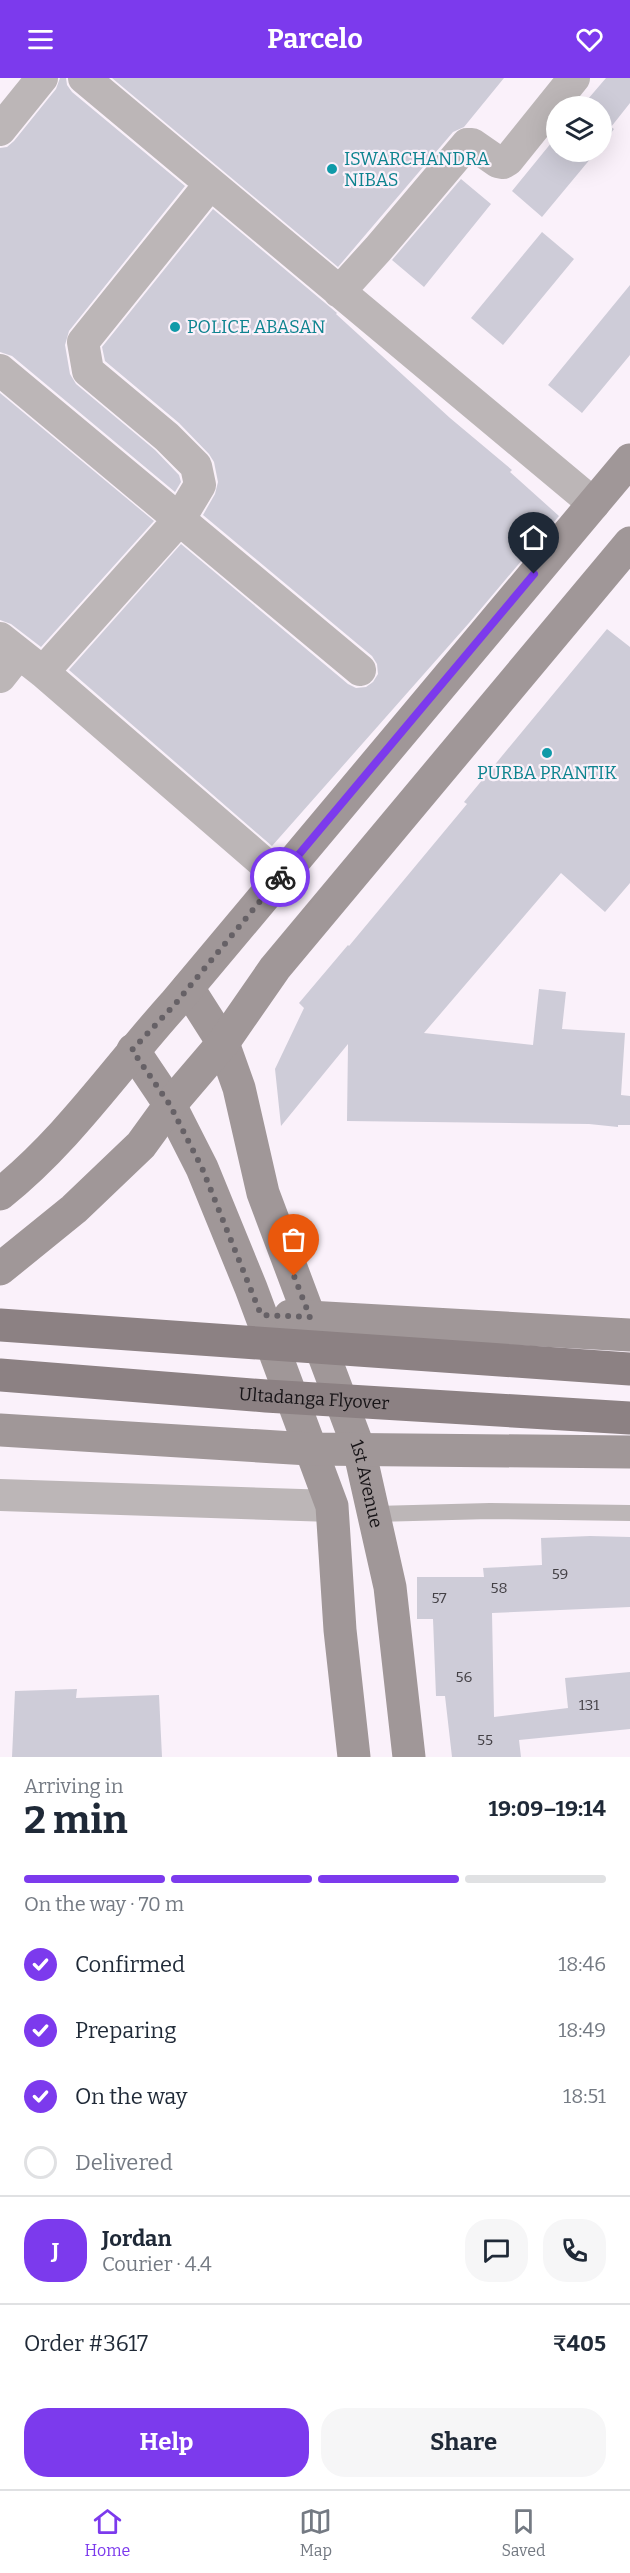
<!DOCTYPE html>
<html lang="en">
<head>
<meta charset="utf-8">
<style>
	:root { --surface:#fff; --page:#f6f6f7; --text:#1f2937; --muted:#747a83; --line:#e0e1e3; --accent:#7c3aed }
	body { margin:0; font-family:Bitter,serif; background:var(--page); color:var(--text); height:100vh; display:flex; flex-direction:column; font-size:22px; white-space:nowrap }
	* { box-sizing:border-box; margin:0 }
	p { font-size:20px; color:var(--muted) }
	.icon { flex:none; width:33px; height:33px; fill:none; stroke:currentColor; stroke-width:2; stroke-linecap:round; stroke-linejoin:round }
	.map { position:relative; height:1679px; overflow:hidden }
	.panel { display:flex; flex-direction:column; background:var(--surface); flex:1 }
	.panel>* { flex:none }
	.fabs { position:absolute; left:546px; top:18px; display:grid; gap:12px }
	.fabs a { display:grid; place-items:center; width:66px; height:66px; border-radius:50%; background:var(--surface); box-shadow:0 6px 24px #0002; font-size:30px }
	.pin { position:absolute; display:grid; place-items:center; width:51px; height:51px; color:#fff; margin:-62px -26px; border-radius:50% 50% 50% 0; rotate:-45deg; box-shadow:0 0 6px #0007 }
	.pin .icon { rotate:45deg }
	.courier { position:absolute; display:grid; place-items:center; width:60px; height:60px; margin:-30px; border:4px solid #7c3aed; border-radius:50%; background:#fff; color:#222; box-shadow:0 2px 8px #0007 }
	.headline em { font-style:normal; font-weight:700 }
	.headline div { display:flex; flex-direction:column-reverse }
	.headline { display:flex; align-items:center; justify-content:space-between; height:102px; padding:0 24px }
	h1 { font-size:39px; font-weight:700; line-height:45px }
	.bar { display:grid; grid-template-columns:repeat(4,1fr); gap:9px 6px; align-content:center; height:72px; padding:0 24px }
	.bar i { height:8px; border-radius:4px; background:var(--line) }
	.bar .active { background:var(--accent) }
	.bar p { grid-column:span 4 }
	.line { display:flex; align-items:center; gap:15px; padding:0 24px; border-top:2px solid var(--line) }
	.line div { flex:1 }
	.round { display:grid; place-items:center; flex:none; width:63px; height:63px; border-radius:24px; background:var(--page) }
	ol { padding:0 24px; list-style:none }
	li { display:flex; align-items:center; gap:18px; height:66px }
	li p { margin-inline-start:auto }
	li .icon { padding:6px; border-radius:50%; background:var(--accent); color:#fff; stroke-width:4 }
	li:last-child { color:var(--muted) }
	li i { width:33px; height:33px; border:3px solid var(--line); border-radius:50% }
	.action { display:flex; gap:12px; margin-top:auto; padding:12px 24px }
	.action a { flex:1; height:69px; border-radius:24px; background:var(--accent); color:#fff; font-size:24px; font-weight:700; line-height:69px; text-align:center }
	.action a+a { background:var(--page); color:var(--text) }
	header { display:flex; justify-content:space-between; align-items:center; height:78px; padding:0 24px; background:var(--accent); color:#fff; font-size:27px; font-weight:700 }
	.tabs { display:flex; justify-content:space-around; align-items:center; height:84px; border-top:2px solid var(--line); background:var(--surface); font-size:16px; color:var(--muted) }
	.tabs a { display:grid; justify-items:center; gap:3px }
	.tabs .active { color:var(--accent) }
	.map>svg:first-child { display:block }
</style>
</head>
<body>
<header><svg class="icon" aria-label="menu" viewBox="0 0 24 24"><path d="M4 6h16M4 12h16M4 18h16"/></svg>Parcelo<svg class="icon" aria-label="heart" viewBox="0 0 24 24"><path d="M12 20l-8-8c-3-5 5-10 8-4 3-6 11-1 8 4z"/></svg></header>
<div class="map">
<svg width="630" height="1679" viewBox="0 0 630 1679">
	<rect width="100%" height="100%" fill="#faf1fa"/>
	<path fill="#ceccd8" d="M60 0H66L67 7 72 14 185 108 69 253 65 267 70 296 76 306 155 372 179 397 181 404 175 414 12 278 0 274V70L7 69 14 63 56 11Z
		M112 0H504L464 49 453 54 338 189Z
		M606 0H630V25L611 49 614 51 602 67V28H582Z
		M556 59V74H596L542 139 512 113Z
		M461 101 491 126 424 209 392 182Z
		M213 131 337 235 336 236 450 340 512 392 510 394 559 438 469 545 272 768 69 592 181 466 348 606 356 610 366 609 373 604 378 596 377 586 372 578 203 437 215 416 218 404 214 384 209 376 179 345 105 283 102 269Z
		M542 154 574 181 503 267 471 240Z
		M630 207V277L582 335 548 307Z
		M0 315 154 443 41 569 11 546 0 542Z
		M607 551 630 569V805L605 834 561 795 424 955 533 967 539 911 566 914 562 951 625 955 621 1017 630 1018V1047H618V1049L589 1046 347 1043 348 966 281 1048 275 991 304 930 299 925 348 867 349 868 467 726 464 724Z
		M590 1458 630 1459V1529L492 1535 494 1639 568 1630 565 1600 630 1594V1651L519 1662 521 1679H452L445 1618H436L433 1541H417V1499H484L483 1490 542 1487 541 1460Z
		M77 1611 76 1620 159 1617 162 1679H12L15 1613Z"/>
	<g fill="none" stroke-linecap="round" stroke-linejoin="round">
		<path stroke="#bcb6b7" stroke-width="16" d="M375 1436 490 1433 630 1435"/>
		<path stroke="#bcb6b7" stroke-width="32" d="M84 0 594 426
			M0 52 42 0
			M339 214 378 171 467 66H472L498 84 503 85 508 82 574 0
			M0 292 360 592
			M0 560 43 594 280 799
			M43 594 179 442 200 407 196 388 167 359 88 293 83 264 210 106
			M0 599 19 575
			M0 1417 332 1428"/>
		<g stroke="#a09798" stroke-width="33">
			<path id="s1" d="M188 910 223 965 239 1010 263 1115 359 1371 390 1509 409 1679"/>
			<path d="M133 972 170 1027 202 1090 251 1210 332 1428 340 1552 354 1679"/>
			<path d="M0 1116C68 1062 117 989 175 925L630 382"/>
			<path d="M0 1191 74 1131 141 1067 170 1027 223 965 275 890 630 465"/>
			<path d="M290 1238 630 1257"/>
			<path d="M0 1352 309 1371 630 1374"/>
		</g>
		<g stroke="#8c8183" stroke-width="33">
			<path d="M0 1247 630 1291"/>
			<path id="s2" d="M0 1297 266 1318 630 1340"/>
		</g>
	</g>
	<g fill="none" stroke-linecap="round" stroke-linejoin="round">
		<path stroke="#666166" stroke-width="6" stroke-dasharray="0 10.8" d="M280 799 176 925 132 972 170 1027 202 1090 261 1237 310 1239 294 1198"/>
		<path stroke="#7c3aed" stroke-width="8" d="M280 799 534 496"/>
	</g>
	<g fill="#0f9aa8" stroke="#faf1fa" stroke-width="2">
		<circle cx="332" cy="91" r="6"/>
		<circle cx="175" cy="249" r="6"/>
		<circle cx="547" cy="675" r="6"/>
	</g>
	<g text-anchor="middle" stroke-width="4.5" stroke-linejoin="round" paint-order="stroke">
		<g font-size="15" fill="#444146">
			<text x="560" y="1501">59</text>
			<text x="499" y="1515">58</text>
			<text x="439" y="1525">57</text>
			<text x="464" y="1604">56</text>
			<text x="589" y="1632">131</text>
			<text x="485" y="1667">55</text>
		</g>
		<g font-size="18" fill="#0d838f" stroke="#faf1fa" text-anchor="start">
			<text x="344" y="87">ISWARCHANDRA<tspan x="344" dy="21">NIBAS</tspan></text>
			<text x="187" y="255">POLICE ABASAN</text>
			<text x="547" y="701" text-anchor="middle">PURBA PRANTIK</text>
		</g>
		<g font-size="18" fill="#161316" stroke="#faf1fa">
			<text dy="6" stroke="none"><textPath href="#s2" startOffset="315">Ultadanga Flyover</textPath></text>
			<text dy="6" stroke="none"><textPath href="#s1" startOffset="530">1st Avenue</textPath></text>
		</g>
	</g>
</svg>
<div class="fabs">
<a><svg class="icon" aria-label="layers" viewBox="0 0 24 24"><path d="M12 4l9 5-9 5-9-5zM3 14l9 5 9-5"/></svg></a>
</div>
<div class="pin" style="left:294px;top:1198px;background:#ea580c"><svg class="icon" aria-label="bag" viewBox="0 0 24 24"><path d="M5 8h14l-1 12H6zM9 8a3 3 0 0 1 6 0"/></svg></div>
<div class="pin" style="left:534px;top:496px;background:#1f2937"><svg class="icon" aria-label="home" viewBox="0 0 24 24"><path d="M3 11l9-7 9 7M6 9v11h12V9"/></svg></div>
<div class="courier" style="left:280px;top:799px"><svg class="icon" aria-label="bike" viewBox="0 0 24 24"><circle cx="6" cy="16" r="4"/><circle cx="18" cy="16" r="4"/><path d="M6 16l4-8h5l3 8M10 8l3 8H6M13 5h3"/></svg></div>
</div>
<section class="panel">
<div class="headline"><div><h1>2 min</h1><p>Arriving in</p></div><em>19:09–19:14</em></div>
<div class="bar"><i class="active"></i><i class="active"></i><i class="active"></i><i></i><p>On the way · 70 m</p></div>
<ol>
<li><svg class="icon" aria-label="check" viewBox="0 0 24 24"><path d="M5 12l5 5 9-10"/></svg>Confirmed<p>18:46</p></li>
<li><svg class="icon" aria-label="check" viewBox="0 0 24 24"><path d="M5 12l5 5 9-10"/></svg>Preparing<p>18:49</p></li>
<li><svg class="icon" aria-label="check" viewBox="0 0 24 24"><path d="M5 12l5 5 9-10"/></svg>On the way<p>18:51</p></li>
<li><i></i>Delivered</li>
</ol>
<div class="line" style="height:108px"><b class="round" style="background:var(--accent);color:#fff">J</b><div><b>Jordan</b><p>Courier · 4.4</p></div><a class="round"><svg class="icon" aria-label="chat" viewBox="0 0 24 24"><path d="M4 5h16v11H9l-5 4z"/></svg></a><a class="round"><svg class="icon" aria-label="phone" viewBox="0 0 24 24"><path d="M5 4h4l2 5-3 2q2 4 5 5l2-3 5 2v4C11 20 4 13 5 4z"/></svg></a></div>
<div class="line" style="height:78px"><div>Order #3617</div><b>₹405</b></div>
<div class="action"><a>Help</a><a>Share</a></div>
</section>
<nav class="tabs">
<a class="active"><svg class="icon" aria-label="home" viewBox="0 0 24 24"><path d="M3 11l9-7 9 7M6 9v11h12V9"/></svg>Home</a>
<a><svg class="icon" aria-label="map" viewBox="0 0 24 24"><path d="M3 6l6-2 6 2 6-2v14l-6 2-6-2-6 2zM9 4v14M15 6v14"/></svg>Map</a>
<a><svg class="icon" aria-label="saved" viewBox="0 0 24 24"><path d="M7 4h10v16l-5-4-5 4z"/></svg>Saved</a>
</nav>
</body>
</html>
